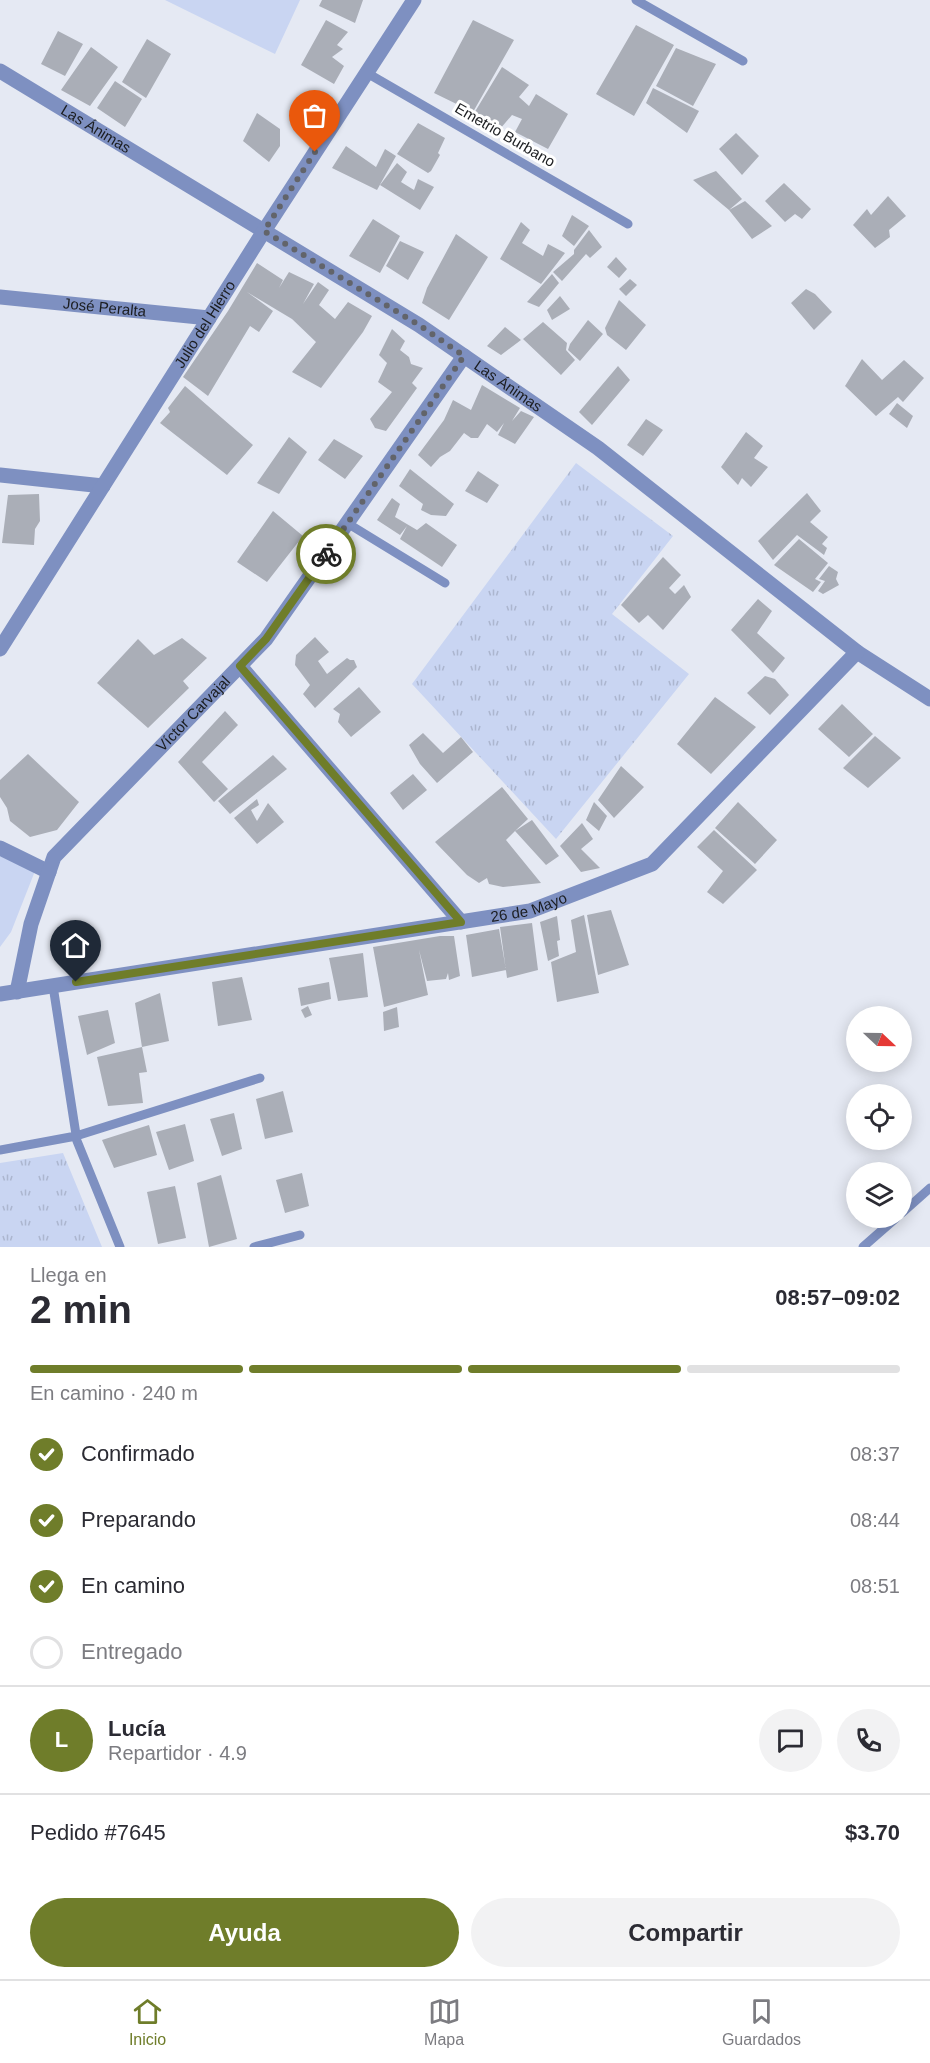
<!DOCTYPE html>
<html lang="es">
<head>
<meta charset="utf-8">
<style>
	:root { --surface:#fff; --page:#f2f2f3; --text:#2b2b33; --muted:#7c7c81; --line:#e1e1e2; --accent:#6f7d2a }
	body { margin:0; font-family:Helvetica,sans-serif; background:var(--page); color:var(--text); height:100vh; display:flex; flex-direction:column; font-size:22px; white-space:nowrap }
	* { box-sizing:border-box; margin:0 }
	p { font-size:20px; color:var(--muted) }
	.icon { flex:none; width:33px; height:33px; fill:none; stroke:currentColor; stroke-width:2; stroke-linecap:round; stroke-linejoin:round }
	.map { position:relative; height:1247px; overflow:hidden }
	.sheet { display:flex; flex-direction:column; background:var(--surface); flex:1 }
	.sheet>* { flex:none }
	.needle { width:39px; rotate:112deg }
	.fabs { position:absolute; left:846px; top:1006px; display:grid; gap:12px }
	.fabs a { display:grid; place-items:center; width:66px; height:66px; border-radius:50%; background:var(--surface); box-shadow:0 3px 15px #0003; font-size:30px }
	.pin { position:absolute; display:grid; place-items:center; width:51px; height:51px; color:#fff; margin:-62px -26px; border-radius:50% 50% 50% 0; rotate:-45deg; box-shadow:0 0 6px #0007 }
	.pin .icon { rotate:45deg }
	.courier { position:absolute; display:grid; place-items:center; width:60px; height:60px; margin:-30px; border:4px solid #6f7d2a; border-radius:50%; background:#fff; color:#222; box-shadow:0 2px 8px #0007 }
	.head em { font-style:normal; font-weight:700 }
	.head div { display:flex; flex-direction:column-reverse }
	.head { display:flex; align-items:center; justify-content:space-between; height:102px; padding:0 30px }
	h1 { font-size:39px; font-weight:700; line-height:45px }
	.bar { display:grid; grid-template-columns:repeat(4,1fr); gap:9px 6px; align-content:center; height:72px; padding:0 30px }
	.bar i { height:8px; border-radius:4px; background:var(--line) }
	.bar .active { background:var(--accent) }
	.bar p { grid-column:span 4 }
	.line { display:flex; align-items:center; gap:15px; padding:0 30px; border-top:2px solid var(--line) }
	.line div { flex:1 }
	.round { display:grid; place-items:center; flex:none; width:63px; height:63px; border-radius:32px; background:var(--page) }
	ol { padding:0 30px; list-style:none }
	li { display:flex; align-items:center; gap:18px; height:66px }
	li p { margin-inline-start:auto }
	li .icon { padding:6px; border-radius:50%; background:var(--accent); color:#fff; stroke-width:4 }
	li:last-child { color:var(--muted) }
	li i { width:33px; height:33px; border:3px solid var(--line); border-radius:50% }
	.action { display:flex; gap:12px; margin-top:auto; padding:12px 30px }
	.action a { flex:1; height:69px; border-radius:36px; background:var(--accent); color:#fff; font-size:24px; font-weight:700; line-height:69px; text-align:center }
	.action a+a { background:var(--page); color:var(--text) }
	.tabs { display:flex; justify-content:space-around; align-items:center; height:84px; border-top:2px solid var(--line); background:var(--surface); font-size:16px; color:var(--muted) }
	.tabs a { display:grid; justify-items:center; gap:3px }
	.tabs .active { color:var(--accent) }
	.map>svg:first-child { display:block }
</style>
</head>
<body>
<div class="map">
<svg width="930" height="1247" viewBox="0 0 930 1247">
	<defs>
		<pattern id="park-tufts" width="24" height="20" patternUnits="userSpaceOnUse" patternTransform="scale(1.5)"><rect width="24" height="20" fill="#c9d5f2"/><path d="M3 7l-1-3M5 7V3M7 7l1-3M15 17l-1-3M17 17v-4M19 17l1-3" fill="none" stroke="#acb6cf"/></pattern>
	</defs>
	<rect width="100%" height="100%" fill="#e5e9f3"/>
	<path fill="#c9d5f2" d="M165 0H300L275 54Z
		M0 856 35 871 11 932 0 947Z"/>
	<path fill="url(#park-tufts)" d="M576 463 673 536 612 614 689 674 556 839 412 684Z
		M63 1153 102 1247H0V1163Z"/>
	<path fill="#aaaeb7" d="M322 0H363L355 23 319 6Z
		M326 20 348 32 337 45 343 49 332 57 344 66 334 84 301 65Z
		M473 20 514 40 473 112 434 93Z
		M636 25 674 45 634 116 596 94Z
		M58 31 83 44 65 76 41 64Z
		M147 39 171 54 146 98 122 82Z
		M91 47 118 67 90 106 61 90Z
		M676 48 716 64 693 106 656 86Z
		M502 67 529 85 519 97 529 106 536 94 568 114 548 149 515 132 522 119 512 115 500 129 473 115Z
		M115 81 142 99 125 127 97 108Z
		M653 88 699 111 687 133 646 103Z
		M257 113 280 129V146L269 162 243 141Z
		M418 123 445 138 438 153 440 155 431 171 428 173 397 154Z
		M736 133 759 156 742 175 719 149Z
		M346 146 376 167 385 149 396 156 377 190 332 168Z
		M397 163 407 172 401 182 414 190 418 179 434 187 420 210 380 185Z
		M716 171 742 199 729 210 693 180Z
		M784 183 811 209 802 219 795 214 785 222 765 201Z
		M888 196 906 216 889 230 890 237 875 248 853 225 867 209 871 215Z
		M745 201 772 226 752 239 729 210Z
		M572 215 589 226 574 246 562 236Z
		M373 219 400 236 380 273 349 256Z
		M521 222 530 230 522 243 543 256 548 244 565 253 541 284 500 259Z
		M589 230 602 247 590 258 586 254 562 281 553 272 574 254V250Z
		M456 234 488 257 449 320 422 303 427 288Z
		M400 241 424 252 408 280 386 266Z
		M616 257 627 269 619 278 607 267Z
		M257 263 283 280 279 288 289 272 314 284 303 304 318 282 329 290 319 305 335 319 348 302 372 316 363 332 321 388 292 372 316 342 292 319 247 292 273 311 259 332 250 326 208 396 183 377 228 311Z
		M552 274 559 283 539 307 527 302Z
		M630 279 637 285 626 296 619 289Z
		M806 289 815 294 832 312 814 330 791 303Z
		M560 296 570 309 552 320 547 310Z
		M619 300 646 325 626 350 607 335 605 328Z
		M588 320 603 334 580 361 568 350 570 344Z
		M543 322 567 343 566 350 575 360 561 375 523 339Z
		M505 327 521 340 501 355 487 346Z
		M392 329 405 341 400 350 409 357 411 364 423 368 412 383 417 388 386 431 375 428 370 419 392 392 378 382 387 363 379 355Z
		M862 359 882 380 904 360 924 378 903 402 898 397 876 416 845 386Z
		M618 366 630 380 592 425 579 412Z
		M482 385 520 408 512 421 521 411 534 417 515 444 498 435 504 423 497 432 487 424 478 438H471L464 433 450 451 440 457 431 467 418 455 444 420 453 400 471 410Z
		M185 386 253 445 227 475 160 423 170 412 168 408Z
		M897 403 913 416 907 428 889 414Z
		M646 419 663 430 643 456 627 445Z
		M746 432 763 446 754 458 768 467 751 487 742 478 738 485 721 467Z
		M289 437 307 452 279 494 257 483Z
		M334 439 363 456 345 479 318 460Z
		M410 469 454 504 446 516 431 515 421 510 423 504 399 486Z
		M478 471 499 485 487 503 465 491Z
		M807 493 821 511 810 522 828 537 822 544 827 548 824 555 797 535 773 560 758 541Z
		M39 494 40 521 35 529 34 545 2 543 8 495Z
		M392 498 400 504 395 517 417 530 426 523 457 545 442 567 400 539 407 526 400 535 377 520Z
		M273 511 303 536 267 582 237 562Z
		M799 539 828 563 815 579 821 582 813 592 774 565Z
		M663 557 681 575 669 588 675 594 684 585 691 597 663 630 648 615 639 623 621 605Z
		M829 566 838 572 836 579 839 585 823 594 818 591 825 581 819 579Z
		M758 599 772 611 757 633 785 658 773 673 731 630Z
		M315 637 329 652 318 661 327 674 347 658 350 660H354L357 667 315 708 303 694 310 685 295 665 296 655Z
		M182 638 207 658 183 681 189 688 148 728 97 683 138 639 154 655Z
		M765 676 775 679 789 695 770 715 747 693Z
		M359 687 381 712 351 737 338 722 340 714 333 709Z
		M715 697 756 727 711 774 677 744Z
		M842 704 873 734 849 757 818 729Z
		M225 711 238 725 202 762 228 789 214 802 178 762Z
		M423 733 443 753 461 737 473 752 437 783 420 764 409 745Z
		M875 736 901 758 868 788 843 768Z
		M28 754 79 802 57 830 30 837 10 821 7 808 0 797V780Z
		M273 755 287 769 230 814 218 801Z
		M621 766 644 787 614 818 598 800Z
		M413 774 427 790 403 810 390 793Z
		M502 787 528 819 515 831 532 820 559 856 546 865 515 831 506 840 541 883 503 887 489 884 487 878 479 883 467 875 435 842Z
		M257 799 259 805 251 810 257 821 268 803 284 822 257 844 234 818Z
		M594 802 607 816 599 831 586 820Z
		M738 802 777 840 755 864 715 828Z
		M582 823 593 839 581 849 600 868 581 872 560 846Z
		M714 830 757 870 723 904 707 892 723 871 697 847Z
		M611 910 629 965 598 975 587 915Z
		M584 915 599 993 557 1002 551 962 576 952 571 920Z
		M557 916 560 940 557 941 559 956 548 961 540 922Z
		M532 923 538 970 507 978 500 927Z
		M499 929 506 970 472 977 466 935Z
		M440 936H454L460 976 449 980 448 973 446 979 427 981 419 950 428 995 384 1007 373 947Z
		M363 953 368 997 338 1001 329 958Z
		M242 977 252 1020 218 1026 212 982Z
		M329 982 331 999 301 1006 298 988Z
		M160 993 169 1041 142 1047 135 1003Z
		M308 1006 312 1015 305 1018 301 1010Z
		M397 1007 399 1027 384 1031 383 1012Z
		M108 1010 115 1043 87 1055 78 1016Z
		M142 1047 147 1072 139 1073 143 1103 108 1106 97 1057Z
		M283 1091 293 1132 265 1139 256 1099Z
		M234 1113 242 1149 222 1156 210 1119Z
		M185 1124 194 1161 169 1170 156 1132Z
		M149 1125 157 1155 114 1168 102 1140Z
		M302 1173 309 1206 285 1213 276 1180Z
		M221 1175 237 1239 209 1247 197 1183Z
		M175 1186 186 1238 158 1244 147 1192Z"/>
	<g fill="none" stroke-linecap="round" stroke-linejoin="round">
		<path stroke="#7e90c1" stroke-width="9" d="M636 0 743 61
			M367 73 628 224
			M347 523 445 583
			M53 986 77 1141 120 1247
			M0 1150 76 1136 260 1078
			M902 1213 930 1188
			M254 1247 300 1235
			M863 1247 896 1218"/>
		<g stroke="#7e90c1" stroke-width="15">
			<path id="s1" d="M0 71 419 325 598 448 857 652 930 699"/>
			<path id="s2" d="M0 297 209 318"/>
			<path d="M0 475 103 486"/>
			<path id="s3" d="M0 649 264 231 414 0"/>
			<path d="M240 666 461 922"/>
			<path d="M0 848 49 872"/>
			<path id="s4" d="M17 992 31 924 54 857 266 639 464 356"/>
			<path id="s5" d="M0 994 530 911 652 864 857 652"/>
		</g>
	</g>
	<g fill="none" stroke-linecap="round" stroke-linejoin="round">
		<path stroke="#62646a" stroke-width="6" stroke-dasharray="0 10.8" d="M315 152 264 231 419 325 464 356 326 554"/>
		<path stroke="#6f7d2a" stroke-width="8" d="M76 982 461 922 240 666 266 639 326 554"/>
	</g>
	<g text-anchor="middle" stroke-width="6" stroke-linejoin="round" paint-order="stroke">
		<g font-size="15" fill="#1b1d20" stroke="#fff">
			<text dy="5" stroke="none"><textPath href="#s1" startOffset="112">Las Ánimas</textPath></text>
			<text transform="translate(505 135) rotate(30)" y="5">Emetrio Burbano</text>
			<text dy="5" stroke="none"><textPath href="#s2" startOffset="105">José Peralta</textPath></text>
			<text dy="5" stroke="none"><textPath href="#s3" startOffset="384">Julio del Hierro</textPath></text>
			<text dy="5" stroke="none"><textPath href="#s1" startOffset="598">Las Ánimas</textPath></text>
			<text dy="5" stroke="none"><textPath href="#s4" startOffset="340">Víctor Carvajal</textPath></text>
			<text dy="5" stroke="none"><textPath href="#s5" startOffset="536">26 de Mayo</textPath></text>
		</g>
	</g>
</svg>
<div class="fabs">
<a><svg class="needle" viewBox="-14 -14 28 28"><path d="M0-13l5 13h-10z" fill="#e53935"/><path d="M0 13l5-13h-10z" fill="#7c7c81"/></svg></a>
<a><svg class="icon" aria-label="locate" viewBox="0 0 24 24"><circle cx="12" cy="12" r="6"/><path d="M12 2v4M12 18v4M2 12h4M18 12h4"/></svg></a>
<a><svg class="icon" aria-label="layers" viewBox="0 0 24 24"><path d="M12 4l9 5-9 5-9-5zM3 14l9 5 9-5"/></svg></a>
</div>
<div class="pin" style="left:315px;top:152px;background:#ea580c"><svg class="icon" aria-label="bag" viewBox="0 0 24 24"><path d="M5 8h14l-1 12H6zM9 8a3 3 0 0 1 6 0"/></svg></div>
<div class="pin" style="left:76px;top:982px;background:#1f2937"><svg class="icon" aria-label="home" viewBox="0 0 24 24"><path d="M3 11l9-7 9 7M6 9v11h12V9"/></svg></div>
<div class="courier" style="left:326px;top:554px"><svg class="icon" aria-label="bike" viewBox="0 0 24 24"><circle cx="6" cy="16" r="4"/><circle cx="18" cy="16" r="4"/><path d="M6 16l4-8h5l3 8M10 8l3 8H6M13 5h3"/></svg></div>
</div>
<section class="sheet">
<div class="head"><div><h1>2 min</h1><p>Llega en</p></div><em>08:57–09:02</em></div>
<div class="bar"><i class="active"></i><i class="active"></i><i class="active"></i><i></i><p>En camino · 240 m</p></div>
<ol>
<li><svg class="icon" aria-label="check" viewBox="0 0 24 24"><path d="M5 12l5 5 9-10"/></svg>Confirmado<p>08:37</p></li>
<li><svg class="icon" aria-label="check" viewBox="0 0 24 24"><path d="M5 12l5 5 9-10"/></svg>Preparando<p>08:44</p></li>
<li><svg class="icon" aria-label="check" viewBox="0 0 24 24"><path d="M5 12l5 5 9-10"/></svg>En camino<p>08:51</p></li>
<li><i></i>Entregado</li>
</ol>
<div class="line" style="height:108px"><b class="round" style="background:var(--accent);color:#fff">L</b><div><b>Lucía</b><p>Repartidor · 4.9</p></div><a class="round"><svg class="icon" aria-label="chat" viewBox="0 0 24 24"><path d="M4 5h16v11H9l-5 4z"/></svg></a><a class="round"><svg class="icon" aria-label="phone" viewBox="0 0 24 24"><path d="M5 4h4l2 5-3 2q2 4 5 5l2-3 5 2v4C11 20 4 13 5 4z"/></svg></a></div>
<div class="line" style="height:78px"><div>Pedido #7645</div><b>$3.70</b></div>
<div class="action"><a>Ayuda</a><a>Compartir</a></div>
</section>
<nav class="tabs">
<a class="active"><svg class="icon" aria-label="home" viewBox="0 0 24 24"><path d="M3 11l9-7 9 7M6 9v11h12V9"/></svg>Inicio</a>
<a><svg class="icon" aria-label="map" viewBox="0 0 24 24"><path d="M3 6l6-2 6 2 6-2v14l-6 2-6-2-6 2zM9 4v14M15 6v14"/></svg>Mapa</a>
<a><svg class="icon" aria-label="saved" viewBox="0 0 24 24"><path d="M7 4h10v16l-5-4-5 4z"/></svg>Guardados</a>
</nav>
</body>
</html>
